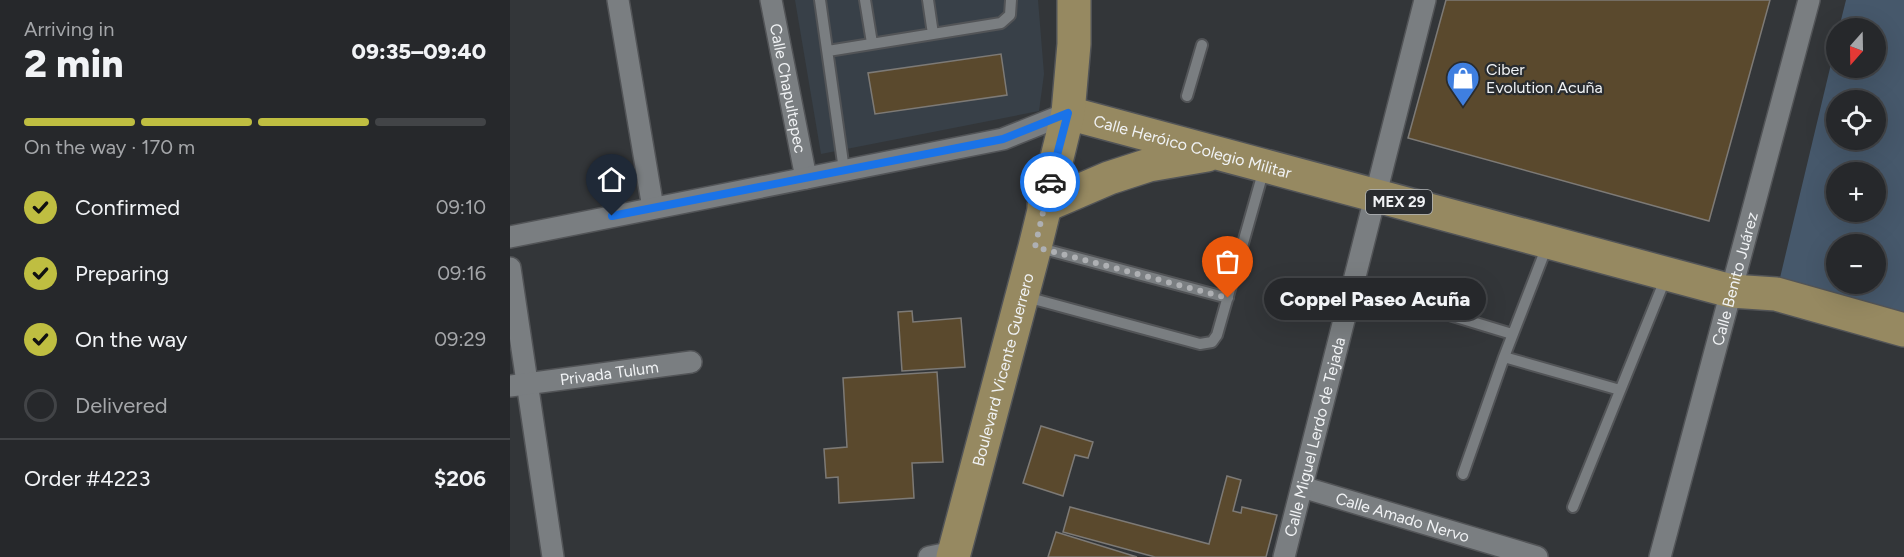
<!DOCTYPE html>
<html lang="en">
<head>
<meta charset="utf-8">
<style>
	:root { --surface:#26282b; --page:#2e3033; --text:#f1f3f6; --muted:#a4a6a9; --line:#424447; --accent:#bfbe41 }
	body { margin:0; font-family:Figtree,sans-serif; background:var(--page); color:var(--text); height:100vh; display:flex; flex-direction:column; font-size:22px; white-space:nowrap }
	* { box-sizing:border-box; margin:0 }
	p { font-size:20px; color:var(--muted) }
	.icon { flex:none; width:33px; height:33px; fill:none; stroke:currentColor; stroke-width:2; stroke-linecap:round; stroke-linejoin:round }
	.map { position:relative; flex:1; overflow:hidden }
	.side { display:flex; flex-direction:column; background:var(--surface); width:510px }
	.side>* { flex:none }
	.needle { width:39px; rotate:200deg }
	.controls { position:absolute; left:1316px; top:18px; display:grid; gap:12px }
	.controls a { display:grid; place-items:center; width:60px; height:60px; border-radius:50%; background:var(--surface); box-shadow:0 6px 24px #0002,0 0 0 2px var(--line); font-size:30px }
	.pin { position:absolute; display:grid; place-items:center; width:51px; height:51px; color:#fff; margin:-62px -26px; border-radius:50% 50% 50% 0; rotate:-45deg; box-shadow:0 0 6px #0007 }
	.pin .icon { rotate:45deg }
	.courier { position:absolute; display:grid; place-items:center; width:60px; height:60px; margin:-30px; border:4px solid #1a73e8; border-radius:50%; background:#fff; color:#222; box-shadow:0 2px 8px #0007 }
	.bubble { position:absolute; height:42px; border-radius:21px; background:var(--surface); box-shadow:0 6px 24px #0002,0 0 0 2px var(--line); font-size:20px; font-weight:800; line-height:42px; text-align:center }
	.head em { font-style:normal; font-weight:800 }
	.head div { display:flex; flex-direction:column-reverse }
	.head { display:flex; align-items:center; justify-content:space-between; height:102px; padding:0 24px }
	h1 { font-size:39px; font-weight:800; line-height:45px }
	.bar { display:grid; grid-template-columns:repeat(4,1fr); gap:9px 6px; align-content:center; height:72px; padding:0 24px }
	.bar i { height:8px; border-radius:4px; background:var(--line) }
	.bar .active { background:var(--accent) }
	.bar p { grid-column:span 4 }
	.line { display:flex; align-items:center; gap:15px; padding:0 24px; border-top:2px solid var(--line) }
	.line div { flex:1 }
	ol { padding:0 24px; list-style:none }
	li { display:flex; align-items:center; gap:18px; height:66px }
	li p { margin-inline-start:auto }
	li .icon { padding:6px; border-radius:50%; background:var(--accent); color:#111; stroke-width:4 }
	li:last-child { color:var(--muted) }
	li i { width:33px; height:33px; border:3px solid var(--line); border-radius:50% }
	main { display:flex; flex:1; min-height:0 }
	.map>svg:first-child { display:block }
</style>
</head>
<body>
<main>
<section class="side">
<div class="head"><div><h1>2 min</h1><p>Arriving in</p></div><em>09:35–09:40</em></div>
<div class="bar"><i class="active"></i><i class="active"></i><i class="active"></i><i></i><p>On the way · 170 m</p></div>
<ol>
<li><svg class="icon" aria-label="check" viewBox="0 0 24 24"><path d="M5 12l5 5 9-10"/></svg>Confirmed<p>09:10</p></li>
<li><svg class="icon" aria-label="check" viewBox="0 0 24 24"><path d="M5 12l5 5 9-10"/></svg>Preparing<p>09:16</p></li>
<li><svg class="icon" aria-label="check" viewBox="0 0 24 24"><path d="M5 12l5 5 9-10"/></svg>On the way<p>09:29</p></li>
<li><i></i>Delivered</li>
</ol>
<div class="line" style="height:78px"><div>Order #4223</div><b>$206</b></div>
</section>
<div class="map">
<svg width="1394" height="557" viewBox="0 0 1394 557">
	<rect width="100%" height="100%" fill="#333639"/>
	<path fill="#384048" d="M285 0H528L534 74 529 111 311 154Z"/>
	<path fill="#46586b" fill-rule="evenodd" d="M1336 0H1394V316L1269 282 1326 43V68H1365V28H1329ZM1326 100H1365V140H1326ZM1326 172H1365V212H1326ZM1326 244H1365V284H1326Z"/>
	<path fill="#5a492d" stroke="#7d7a76" stroke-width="1.5" d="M936 0H1260L1199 221 898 138Z
		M491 54 497 95 365 114 358 73Z
		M402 311 403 322 451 318 455 367 392 371 388 312Z
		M427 372 433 462 402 463 404 498 329 503 328 477 316 478 314 449 337 447 333 378Z
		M531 426 583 442 578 458 565 455 553 496 513 483Z
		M717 476 731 480 723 511 731 513 732 507 767 515 756 557H645L553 532 560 507 699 544Z
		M546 532 627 557H538Z"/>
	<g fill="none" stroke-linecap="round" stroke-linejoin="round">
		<defs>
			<path id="lane" d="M310 0 334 170
				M355 0 362 43
				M423 34 491 23 500 15 501 0
				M318 51 423 34 418 0
				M677 96 692 45
				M1037 246 994 357 1110 390
				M530 248 718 298
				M516 297 690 344 702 342 707 335 754 169
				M900 303 1002 334
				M953 474 994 357
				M1063 507 1156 277"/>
			<g id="street">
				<path d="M108 0 143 208"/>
				<path id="s1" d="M261 0 296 178"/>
				<path d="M0 237 493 139 558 113"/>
				<path d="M0 268 43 557"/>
				<path id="s2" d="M0 386 181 362"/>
				<path id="s3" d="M792 487 1027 557"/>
				<path d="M419 557 444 552"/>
				<path id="s4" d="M774 557 915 0"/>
				<path id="s5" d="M1150 557 1299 0"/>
			</g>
			<g id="primary">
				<path id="s6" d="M558 113 1221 291 1266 294 1394 330"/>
				<path d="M534 206 599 178 639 165 697 155"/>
				<path id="s7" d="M443 557 525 247 558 113 564 44V0"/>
			</g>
		</defs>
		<use href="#lane" stroke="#525457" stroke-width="14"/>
		<use href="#street" stroke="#525457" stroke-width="24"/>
		<use href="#primary" stroke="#525457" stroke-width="36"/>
		<use href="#lane" stroke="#7a7e81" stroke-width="10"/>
		<use href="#street" stroke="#7a7e81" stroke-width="21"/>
		<use href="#primary" stroke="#968961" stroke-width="33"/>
	</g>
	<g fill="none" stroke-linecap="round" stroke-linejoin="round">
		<path stroke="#aeb0b3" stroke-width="6" stroke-dasharray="0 10.8" d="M540 182 525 247 718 298"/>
		<path stroke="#1a73e8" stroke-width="8" d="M102 216 493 139 558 113 540 182"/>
	</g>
	<defs>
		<symbol id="shop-pin" viewBox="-11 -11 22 30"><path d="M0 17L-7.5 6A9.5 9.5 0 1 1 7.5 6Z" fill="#3f7fe0" stroke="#292c2f"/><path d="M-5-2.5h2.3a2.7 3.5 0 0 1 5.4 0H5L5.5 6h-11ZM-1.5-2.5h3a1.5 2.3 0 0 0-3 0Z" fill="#fff"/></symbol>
	</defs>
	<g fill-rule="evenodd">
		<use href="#shop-pin" x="934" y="59" width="38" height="52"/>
	</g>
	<g text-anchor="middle" stroke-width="4.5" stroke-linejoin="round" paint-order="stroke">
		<rect fill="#292c2f" stroke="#b4b7b9" stroke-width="1.5" x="856" y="190" width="66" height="24" rx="4.5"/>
		<g font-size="15" font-weight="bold" fill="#f0f2f4">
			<text x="889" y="207">MEX 29</text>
		</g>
		<g font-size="16" fill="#f0f2f4" stroke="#292c2f" text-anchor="start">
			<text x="976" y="75">Ciber<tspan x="976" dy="18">Evolution Acuña</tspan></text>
		</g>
		<g font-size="16" fill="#f0f2f4" stroke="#292c2f">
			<text dy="6" stroke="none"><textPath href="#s1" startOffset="90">Calle Chapultepec</textPath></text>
			<text dy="6" stroke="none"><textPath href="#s6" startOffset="129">Calle Heróico Colegio Militar</textPath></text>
			<text dy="6" stroke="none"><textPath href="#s5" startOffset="288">Calle Benito Juárez</textPath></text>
			<text dy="6" stroke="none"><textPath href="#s7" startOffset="194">Boulevard Vicente Guerrero</textPath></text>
			<text dy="6" stroke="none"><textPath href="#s2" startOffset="100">Privada Tulum</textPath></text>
			<text dy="6" stroke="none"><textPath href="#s4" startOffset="124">Calle Miguel Lerdo de Tejada</textPath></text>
			<text dy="6" stroke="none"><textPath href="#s3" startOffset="105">Calle Amado Nervo</textPath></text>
		</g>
	</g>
</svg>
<div class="controls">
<a><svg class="needle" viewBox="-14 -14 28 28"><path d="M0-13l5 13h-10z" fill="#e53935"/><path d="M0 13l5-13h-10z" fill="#a4a6a9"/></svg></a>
<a><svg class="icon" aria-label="locate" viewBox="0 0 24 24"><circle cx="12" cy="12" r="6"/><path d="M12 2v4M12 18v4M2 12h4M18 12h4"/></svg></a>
<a>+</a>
<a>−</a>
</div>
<div class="pin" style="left:718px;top:298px;background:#ea580c"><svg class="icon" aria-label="bag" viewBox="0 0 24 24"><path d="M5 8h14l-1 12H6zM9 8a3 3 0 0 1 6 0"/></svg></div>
<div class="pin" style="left:102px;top:216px;background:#1f2937"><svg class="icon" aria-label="home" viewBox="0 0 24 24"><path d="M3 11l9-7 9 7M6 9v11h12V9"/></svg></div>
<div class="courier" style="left:540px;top:182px"><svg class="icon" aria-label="car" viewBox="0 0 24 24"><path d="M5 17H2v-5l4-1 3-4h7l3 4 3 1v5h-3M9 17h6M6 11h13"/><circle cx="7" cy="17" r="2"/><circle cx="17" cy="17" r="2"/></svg></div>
<div class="bubble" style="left:754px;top:278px;width:222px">Coppel Paseo Acuña</div>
</div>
</main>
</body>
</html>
